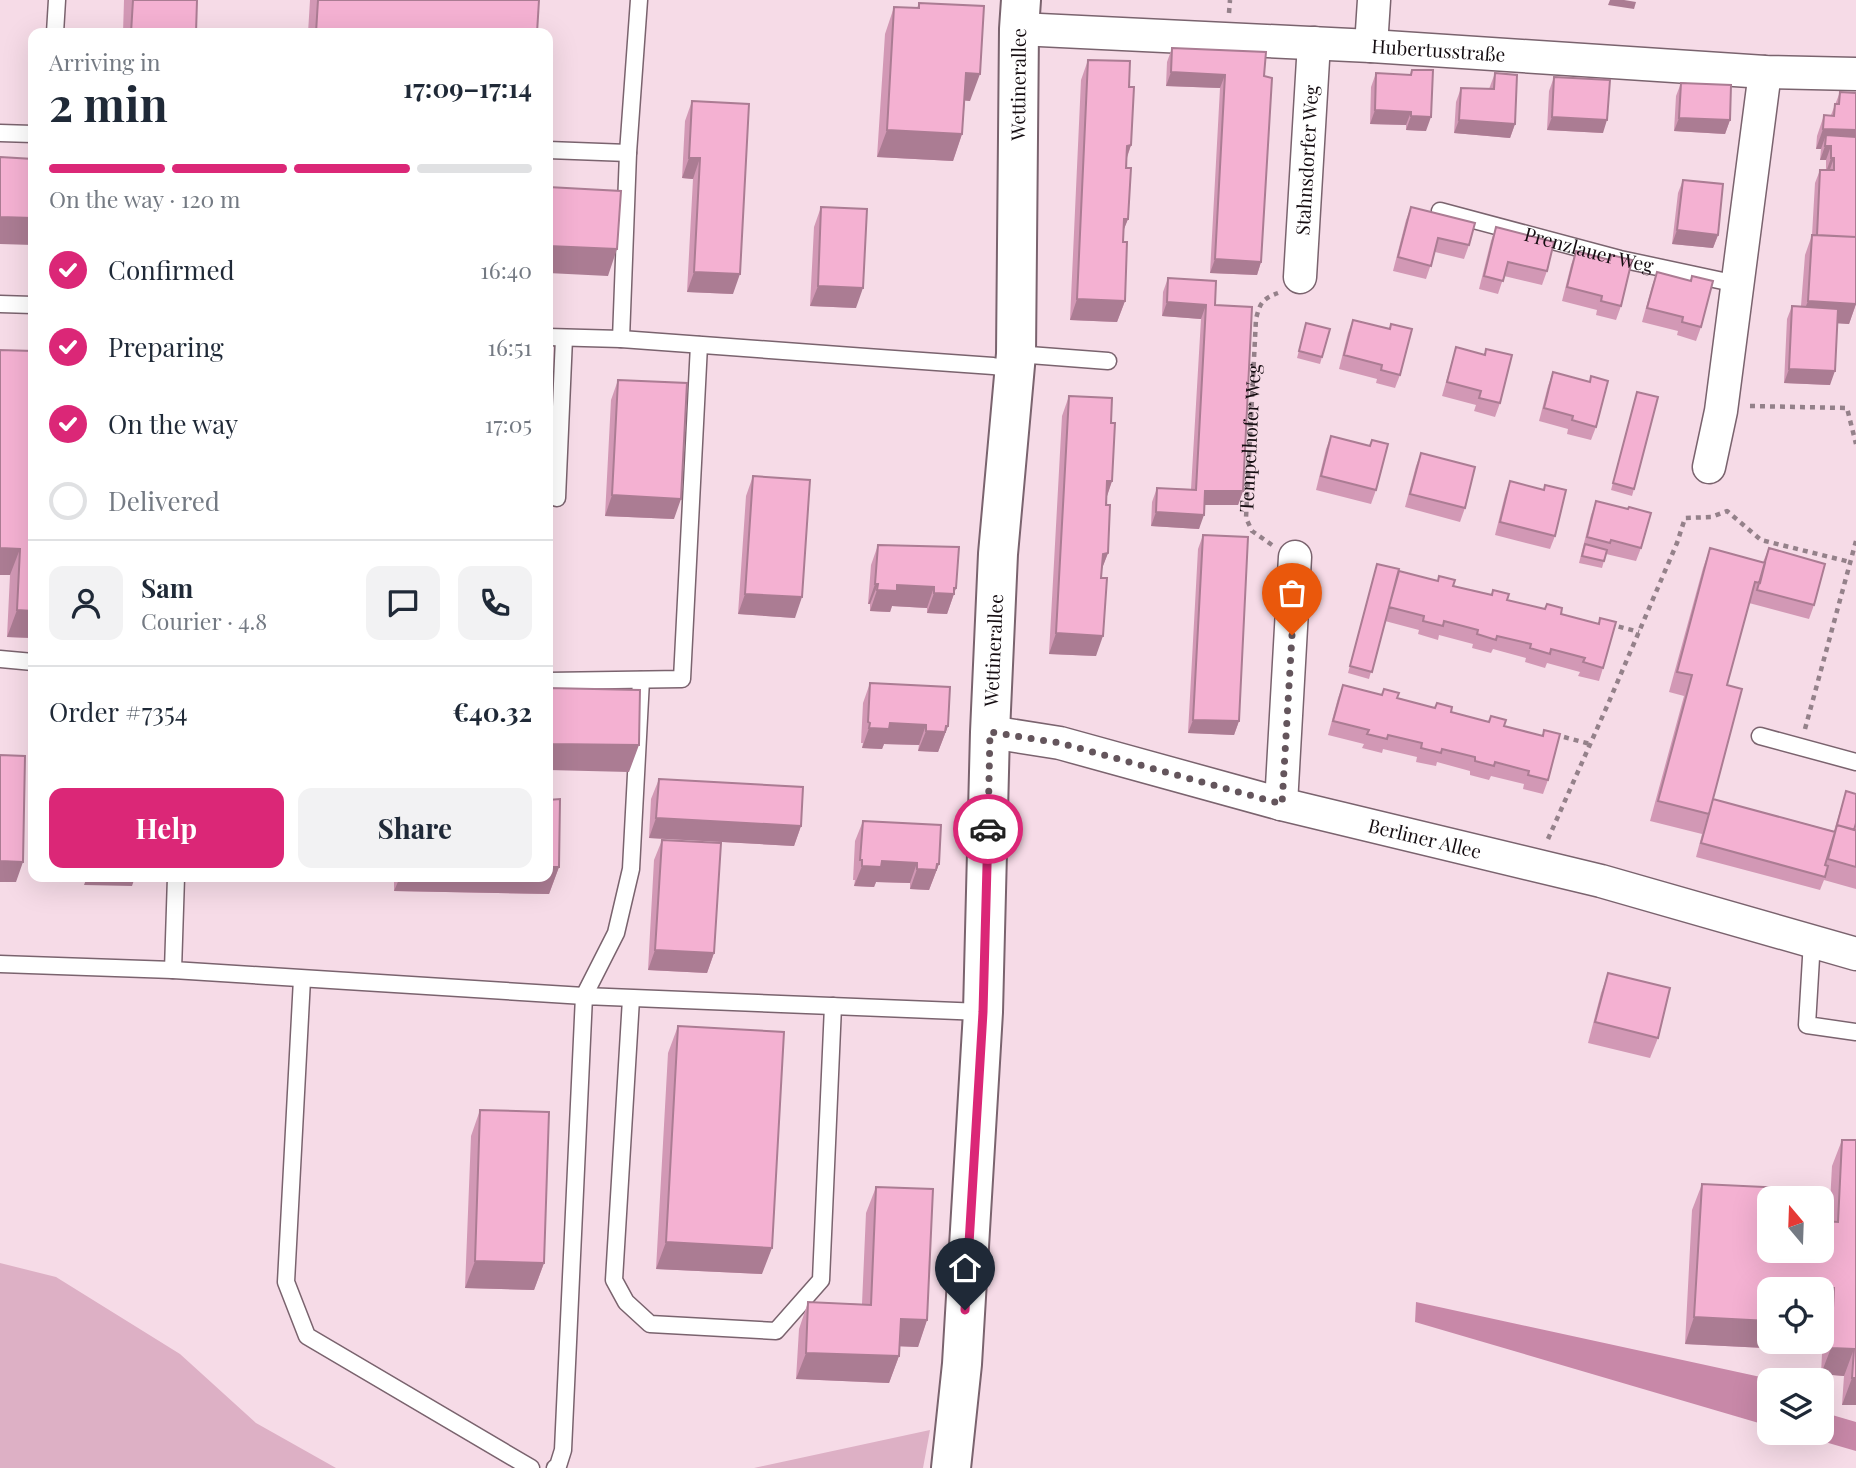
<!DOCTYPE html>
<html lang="en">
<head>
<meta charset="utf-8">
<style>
	:root { --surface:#fff; --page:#f2f2f3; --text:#1f2937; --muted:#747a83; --line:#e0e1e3; --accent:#db2777 }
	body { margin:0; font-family:"Playfair Display",serif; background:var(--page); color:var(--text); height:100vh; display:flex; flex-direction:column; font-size:26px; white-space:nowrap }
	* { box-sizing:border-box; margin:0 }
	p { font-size:23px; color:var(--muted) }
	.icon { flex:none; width:38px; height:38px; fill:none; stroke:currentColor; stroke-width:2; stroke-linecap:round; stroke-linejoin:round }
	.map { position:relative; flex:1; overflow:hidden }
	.drawer { position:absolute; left:28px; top:28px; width:525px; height:854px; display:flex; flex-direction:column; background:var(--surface); border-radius:14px; box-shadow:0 7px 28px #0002 }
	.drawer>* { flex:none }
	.needle { width:46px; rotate:341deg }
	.fabs { position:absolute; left:1757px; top:1186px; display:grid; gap:14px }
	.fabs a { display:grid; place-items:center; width:77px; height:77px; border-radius:14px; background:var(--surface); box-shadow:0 7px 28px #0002; font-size:35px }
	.pin { position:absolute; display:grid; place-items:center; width:60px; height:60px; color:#fff; margin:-72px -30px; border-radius:50% 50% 50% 0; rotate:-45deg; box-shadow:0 0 7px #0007 }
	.pin .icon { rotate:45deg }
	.courier { position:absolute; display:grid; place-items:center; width:70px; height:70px; margin:-35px; border:5px solid #db2777; border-radius:50%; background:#fff; color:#222; box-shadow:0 2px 9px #0007 }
	.headline em { font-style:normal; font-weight:700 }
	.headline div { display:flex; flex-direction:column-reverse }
	.headline { display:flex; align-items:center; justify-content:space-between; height:119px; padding:0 21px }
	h1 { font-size:46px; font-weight:700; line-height:52px }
	.bar { display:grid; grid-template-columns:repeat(4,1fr); gap:10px 7px; align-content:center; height:84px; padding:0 21px }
	.bar i { height:9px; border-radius:5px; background:var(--line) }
	.bar .on { background:var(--accent) }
	.bar p { grid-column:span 4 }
	.line { display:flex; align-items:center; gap:18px; padding:0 21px; border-top:2px solid var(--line) }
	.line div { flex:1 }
	.round { display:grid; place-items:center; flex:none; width:74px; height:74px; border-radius:14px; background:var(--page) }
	ol { padding:0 21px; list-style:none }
	li { display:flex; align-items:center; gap:21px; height:77px }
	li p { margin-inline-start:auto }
	li .icon { padding:7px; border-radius:50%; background:var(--accent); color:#fff; stroke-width:4 }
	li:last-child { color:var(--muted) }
	li i { width:38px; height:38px; border:4px solid var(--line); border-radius:50% }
	.button { display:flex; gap:14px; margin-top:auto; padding:14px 21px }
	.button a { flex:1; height:80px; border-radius:14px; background:var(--accent); color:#fff; font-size:28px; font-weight:700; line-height:80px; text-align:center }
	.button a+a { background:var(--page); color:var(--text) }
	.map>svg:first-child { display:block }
</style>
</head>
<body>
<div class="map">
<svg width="1856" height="1468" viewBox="0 0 1856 1468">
	<rect width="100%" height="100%" fill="#f6dbe7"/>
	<path fill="#ddb0c5" d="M0 1263 56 1277 180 1354 256 1423 336 1468H0Z
		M930 1430 923 1468H754Z"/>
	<path fill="#c888a8" d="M1416 1302 1779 1381H1769V1426L1415 1322Z
		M1822 1412 1856 1422V1451L1794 1433H1822Z"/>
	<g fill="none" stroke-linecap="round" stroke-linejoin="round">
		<defs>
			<g id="lane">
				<path d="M55 33 57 0"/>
				<path d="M0 133 33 134"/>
				<path d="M548 150 628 153"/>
				<path id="s2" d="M1440 211 1620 259 1737 284"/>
				<path d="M0 304 33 305"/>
				<path d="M548 337 621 339 866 357 993 366 1014 370"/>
				<path d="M621 339 628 153 639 0"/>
				<path d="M1016 354 1108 361"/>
				<path d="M557 498 564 338"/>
				<path d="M0 659 33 662"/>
				<path d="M548 681 682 679 699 345"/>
				<path d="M1760 736 1856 762"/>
				<path d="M176 877 173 970 584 996 616 933 631 869 641 680"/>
				<path d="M1812 941 1807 1025 1856 1032"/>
				<path d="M0 964 173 970"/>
				<path d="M302 979 286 1282 307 1336 531 1468"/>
				<path d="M631 999 614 1280 626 1302 650 1324 776 1331 821 1280 833 1006"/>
				<path d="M555 1468 558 1466 563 1450 584 996 982 1012"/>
			</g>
			<g id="street">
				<path id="s3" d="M1019 29 1371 46 1765 72 1856 74"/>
				<path d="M1371 46 1374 0"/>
				<path id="s4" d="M1300 277 1314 43"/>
				<path d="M1709 467 1721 411 1765 72"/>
				<path id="s5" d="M990 732 1060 743 1281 804 1601 881 1856 954"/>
				<path d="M1281 804 1295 557"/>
			</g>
			<g id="secondary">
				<path id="s6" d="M951 1468 962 1364 983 1012 990 732 998 554 1016 354 1019 29 1021 0"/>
			</g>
		</defs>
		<use href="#lane" stroke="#7a636e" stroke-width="19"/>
		<use href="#street" stroke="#7a636e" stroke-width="35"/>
		<use href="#secondary" stroke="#7a636e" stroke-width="42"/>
		<g stroke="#94818a" stroke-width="4.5" stroke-dasharray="5 5" stroke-linecap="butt">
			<path d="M1229 13 1230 0"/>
			<path d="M1750 406 1847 408 1856 444"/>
			<path id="s1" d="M1272 545 1252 531 1246 518 1256 319C1260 303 1262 299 1278 293"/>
			<path d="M1609 624 1639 632"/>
			<path d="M1805 729 1856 541"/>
			<path d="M1564 737 1590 744"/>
			<path d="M1548 839 1608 704 1677 543 1685 518 1711 517 1727 511 1761 540 1850 562"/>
		</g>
		<use href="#lane" stroke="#fff" stroke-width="16"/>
		<use href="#street" stroke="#fff" stroke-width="32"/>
		<use href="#secondary" stroke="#fff" stroke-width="38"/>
	</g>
	<path fill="#d298b5" d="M124 0H197L196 33H123Z
		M310 0H539L537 33H308Z
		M919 3 970 101 965 100 962 134 953 161 877 157 885 34 894 7 917 8Z
		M1172 48 1264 76 1261 262 1257 275 1210 273 1220 88 1166 86 1167 62Z
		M1088 60 1129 87 1131 145 1127 158 1128 219 1123 231 1125 301 1117 322 1070 320 1081 80Z
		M1412 70 1426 131 1406 130V125L1370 124 1371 87 1376 73 1410 75Z
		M1495 73 1515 124 1510 138 1454 133 1456 102 1461 88 1489 89Z
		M1554 77 1603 133 1547 130 1549 91Z
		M1681 83 1730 120 1725 134 1674 131 1676 96Z
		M1840 92 1856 304 1849 324 1837 323 1830 385 1784 383 1787 319 1792 306H1801L1805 255 1812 235 1815 183 1820 170H1826V160H1820L1821 149H1816L1817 136 1824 115H1831Z
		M692 101 733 294 687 292 693 179 682 178 685 121Z
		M1683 180 1718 235 1713 248 1672 244 1678 193Z
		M821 207 856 308 810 306 814 227Z
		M1411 207 1469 245 1464 259 1435 252 1426 279 1393 271 1406 220Z
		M1496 227 1547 271 1542 285 1504 276 1498 294 1479 289 1491 241Z
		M1576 251 1621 306 1616 320 1596 315 1597 310 1562 301 1571 265Z
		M1657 272 1690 281 1692 276 1701 327 1696 341 1677 335 1678 331 1642 322 1652 286Z
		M1168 278 1215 305 1243 491 1238 505H1204L1199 529 1151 526 1152 502 1157 488 1191 489 1201 319 1162 316 1163 292Z
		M1353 320 1400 375 1395 388 1376 383 1377 379 1339 369 1348 333Z
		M1306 323 1322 357 1320 364 1297 358Z
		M1456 347 1500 403 1495 417 1474 411 1476 405 1442 396Z
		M0 350 33 638 7 637 10 575H0Z
		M1553 372 1596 427 1591 440 1567 434 1568 429 1539 421 1548 386Z
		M618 380 674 519 605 516 611 400Z
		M1637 392 1634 489 1632 496 1611 490Z
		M1069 396 1111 423 1112 481 1107 496 1108 553 1102 568 1096 656 1049 654 1062 416Z
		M1331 436 1370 446 1376 490 1371 504 1316 490 1326 449Z
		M1421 453 1465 508 1460 522 1405 507 1416 466Z
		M753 476 795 618 738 614 746 496Z
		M1510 481 1544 490 1555 536 1550 549 1495 535 1505 495Z
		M1596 501 1641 548 1636 561 1606 554 1602 568 1579 563 1591 515Z
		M1203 535 1239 721 1234 735 1188 733 1198 549Z
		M878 545 956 588 947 614 927 613V608L892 606 890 612 870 611V604H868L871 565Z
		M1710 548 1763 562 1769 548 1814 605 1809 619 1749 603 1727 685 1713 799 1834 831 1846 791 1856 794V889L1824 880 1820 890 1696 857 1702 834 1650 821 1684 696 1669 692 1703 568Z
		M1377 564 1397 577 1453 586 1561 614 1603 668 1599 681 1578 676 1580 672 1547 663 1545 668 1525 662 1526 658 1493 649 1491 653 1472 648 1473 644 1439 635 1438 640 1418 634 1419 630 1385 621 1369 679 1348 673Z
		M870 683 948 726 938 752 918 751 919 745 884 744 882 749 862 748 863 743H861L863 703Z
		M1343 685 1504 726 1548 780 1543 794 1523 789 1524 784 1491 776 1489 780 1470 775V771L1437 762 1436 766 1416 762 1417 757 1383 749 1382 753 1362 748 1364 744 1328 735 1338 698Z
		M659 779 801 826 794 846 649 838 651 799Z
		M863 821 939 864 929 890 910 889V883L876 882 874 887 854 886 855 880H853L855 841Z
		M662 840 714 953 707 973 648 970 654 860Z
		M559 867 549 894 394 891V877H548Z
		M1608 973 1658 1038 1650 1058 1588 1043 1601 993Z
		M678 1026 762 1274 656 1269 668 1053Z
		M480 1110 544 1263 534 1290 465 1288 471 1136Z
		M1842 1140H1856V1405H1842L1844 1376 1821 1374 1824 1314H1822V1290H1769L1787 1349 1685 1344 1692 1210 1702 1184 1769 1251 1829 1222 1832 1166Z
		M876 1187 927 1320 918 1347 899 1346V1356L889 1383 796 1379 799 1329 808 1302 862 1304 866 1213Z"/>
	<path fill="#ab7c93" d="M1610 0H1624L1636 2 1634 9 1608 5Z
		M1171 72 1225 75 1220 88 1166 86Z
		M966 73 980 74 970 101 957 100Z
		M1375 110 1411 112 1406 125 1370 124Z
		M1411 116 1431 117 1426 131 1406 130Z
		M1552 117 1607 120 1603 133 1547 130Z
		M1679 118 1730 120 1725 134 1674 131Z
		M1459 120 1515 124 1510 138 1454 133Z
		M1823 129 1856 130V151L1831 146 1826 160H1820L1825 146 1826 135 1821 149H1816Z
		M887 130 962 134 953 161 877 157Z
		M1131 145 1124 165 1127 146Z
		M689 158H700L693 179 682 178Z
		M1831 158H1834L1829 172H1826Z
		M0 217 33 218V245L0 244Z
		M1124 219H1128L1120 239Z
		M1677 230 1718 235 1713 248 1672 244Z
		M548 246 617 249 608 276 548 273Z
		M1215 259 1261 262 1257 275 1210 273Z
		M694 272 740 274 733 294 687 292Z
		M818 286 863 288 856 308 810 306Z
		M1077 299 1125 301 1117 322 1070 320Z
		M1808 301 1856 304 1849 324 1800 321Z
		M1167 302 1206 305 1201 319 1162 316Z
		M1789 369 1835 371 1830 385 1784 383Z
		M1107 481H1112L1105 502Z
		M1205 491H1243L1238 505H1200Z
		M612 495 681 499 674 519 605 516Z
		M1156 512 1204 515 1199 529 1151 526Z
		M0 548 20 549 10 575H0Z
		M1108 553 1100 574 1103 554Z
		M875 584H878L870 604H868Z
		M897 585 934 587 927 608 892 606 890 612 870 611 877 590Z
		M954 588H956L947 614 927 613 934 593Z
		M745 594 802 597 795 618 738 614Z
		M17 610 33 611V638L7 637Z
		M1056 633 1103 636 1096 656 1049 654Z
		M1193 720 1239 721 1234 735 1188 733Z
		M890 723 926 725 919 745 884 744 882 749 862 748 869 728Z
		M948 726 938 752 918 751 926 731Z
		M548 744 639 745 629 772 548 770Z
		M656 818 801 826 794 846 649 838Z
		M0 861 23 862 16 882H0Z
		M882 861 917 863 910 883 876 882 874 887 854 886 862 866Z
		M939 864 929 890 910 889 917 869Z
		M548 867H559L549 894 394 891 400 877H548Z
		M87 877H135L132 886 84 885Z
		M655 950 714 953 707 973 648 970Z
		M666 1242 772 1248 762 1274 656 1269Z
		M475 1261 544 1263 534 1290 465 1288Z
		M1799 1286 1834 1288 1824 1314H1822V1290H1798Z
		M1694 1317 1769 1321V1342H1790L1787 1349 1685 1344Z
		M901 1319 927 1320 918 1347 891 1346Z
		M1831 1348 1854 1349 1844 1376 1821 1374Z
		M806 1353 899 1356 889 1383 796 1379Z
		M1852 1378H1856V1405H1842Z"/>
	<path fill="#f4b1d2" stroke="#ab7c93" stroke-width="2" d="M133 0H197L196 33H131Z
		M318 0H539L537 33H316Z
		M919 3 984 6 980 74 966 73 962 134 887 130 894 7 919 8Z
		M1172 48 1266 52 1264 76 1272 78 1261 262 1215 259 1225 75 1171 72Z
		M1088 60 1130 61 1129 87H1134L1131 145 1127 146 1126 168H1131L1128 219H1124L1123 242H1127L1125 301 1077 299Z
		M1412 70H1433L1431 117 1411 116V112L1375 110 1376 73 1411 75Z
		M1495 73 1517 75 1515 124 1459 120 1461 88 1494 89Z
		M1554 77 1610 80 1607 120 1552 117Z
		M1681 83 1731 85 1730 120 1679 118Z
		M1840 92 1856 93V130L1823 129 1824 115 1834 116 1835 104H1839Z
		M692 101 749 104 740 274 694 272 700 158H689Z
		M1826 135 1856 137V237L1817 235 1820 170H1834V158H1831V146H1825Z
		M0 157 33 159V218L0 217Z
		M1683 180 1723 184 1718 235 1677 230Z
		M548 187 621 191 617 249 548 246Z
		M821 207 867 209 863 288 818 286Z
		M1411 207 1475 223 1469 245 1438 238 1431 266 1398 257Z
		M1496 227 1554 242 1547 271 1508 262 1503 281 1484 276Z
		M1812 235 1856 237V304L1808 301Z
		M1576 251 1610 260 1611 255 1632 260 1621 306 1601 301 1602 296 1567 287Z
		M1657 272 1691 281 1692 276 1713 281 1701 327 1682 322 1683 317 1647 308Z
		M1168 278 1216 281 1215 305 1252 307 1243 491H1205L1204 515 1156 512 1157 488 1196 490 1206 305 1167 302Z
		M1792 306 1838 309 1835 371 1789 369Z
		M1353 320 1390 329 1391 324 1412 329 1400 375 1381 370 1382 365 1344 355Z
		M1306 323 1330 329 1322 357 1299 351Z
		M1456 347 1485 355 1486 349 1512 355 1500 403 1479 398 1481 391 1447 382Z
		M0 350 33 351V611L17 610 20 549 0 548Z
		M1553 372 1590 382 1591 376 1608 381 1596 427 1572 420 1573 416 1544 408Z
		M618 380 687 383 681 499 612 495Z
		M1637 392 1658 397 1634 489 1613 483Z
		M1069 396 1112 398 1111 423H1115L1112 481H1107L1106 505H1110L1108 553 1103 554 1101 578H1107L1103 636 1056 633Z
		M1331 436 1370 446 1372 440 1388 444 1376 490 1321 476Z
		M1421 453 1475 467 1465 508 1410 494Z
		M753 476 810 480 802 597 745 594Z
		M1510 481 1544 490 1545 485 1566 490 1555 536 1500 522Z
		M1596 501 1628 509 1629 507 1651 513 1641 548 1611 540 1610 543 1587 537Z
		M1203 535 1248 537 1239 721 1193 720Z
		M1585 544 1607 550 1604 561 1582 556Z
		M878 545 959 547 956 588H954V594L934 593V587L897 585V591L877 590 878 584H875Z
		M1710 548 1765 563 1760 583 1755 582 1727 685 1742 689 1709 814 1658 801 1692 675 1677 672Z
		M1769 548 1825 564 1814 605 1757 590Z
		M1377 564 1399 569 1372 672 1350 666Z
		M1399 571 1438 581 1439 576 1455 580 1453 586 1492 595 1493 590 1509 594 1507 600 1545 609 1547 604 1562 608 1561 614 1599 624 1600 618 1616 622 1603 668 1583 662 1585 658 1551 649 1550 654 1530 648 1531 644 1497 636 1496 640 1477 634 1478 630 1444 621 1443 626 1423 621 1424 616 1389 607Z
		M870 683 950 687 948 726H946L945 732 926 731V725L890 723 889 729 869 728 870 723 868 722Z
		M1343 685 1382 695 1384 689 1399 693 1397 698 1435 708 1437 703 1452 707 1451 712 1489 722 1491 716 1506 720 1504 726 1543 736 1544 730 1560 734 1548 780 1528 775 1529 771 1495 762 1494 766 1475 761V757L1442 749 1441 753 1421 748 1422 743 1388 735 1387 739 1367 734 1369 730 1333 721Z
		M548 688 640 690 639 745 548 744Z
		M0 755 25 756 23 862 0 861Z
		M659 779 803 787 801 826 656 818Z
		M1846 791 1856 794V823L1854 830 1837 825 1835 832Z
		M560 799 559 867H548V800Z
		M1713 799 1835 832 1825 865 1828 866 1825 877 1701 843Z
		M863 821 941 825 939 864H937L936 870 917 869V863L882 861 881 867 862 866V860H860Z
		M1837 825 1856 830V867L1828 859Z
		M662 840 721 843 714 953 655 950Z
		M1608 973 1670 988 1658 1038 1595 1022Z
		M678 1026 784 1032 772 1248 666 1242Z
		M480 1110 549 1112 544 1263 475 1261Z
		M1842 1140H1856V1378H1852L1854 1349 1831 1348 1834 1288 1799 1286V1290H1769V1321L1694 1317 1702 1184 1804 1189V1199H1769V1251H1822V1221L1838 1222Z
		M876 1187 933 1189 927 1320 901 1319 899 1356 806 1353 808 1302 871 1305Z"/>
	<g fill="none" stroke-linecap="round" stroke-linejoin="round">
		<path stroke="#64555c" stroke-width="7" stroke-dasharray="0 12.6" d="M988 829 990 732 1060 743 1282 804 1292 635"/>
		<path stroke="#db2777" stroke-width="9" d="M965 1310 983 1012 988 829"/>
	</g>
	<g text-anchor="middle" stroke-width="5" stroke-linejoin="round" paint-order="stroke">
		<g font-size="19" fill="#150d11" stroke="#fcecf3">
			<text dy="7" stroke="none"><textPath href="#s3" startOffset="420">Hubertusstraße</textPath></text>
			<text dy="7" stroke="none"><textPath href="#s6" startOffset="1386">Wettinerallee</textPath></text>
			<text dy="7" stroke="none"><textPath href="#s4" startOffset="117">Stahnsdorfer Weg</textPath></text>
			<text dy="7" stroke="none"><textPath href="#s2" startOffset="154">Prenzlauer Weg</textPath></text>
			<text dy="7" stroke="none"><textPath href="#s1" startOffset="119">Tempelhofer Weg</textPath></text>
			<text dy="7" stroke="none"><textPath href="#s6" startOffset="819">Wettinerallee</textPath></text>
			<text dy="7" stroke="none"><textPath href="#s5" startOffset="448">Berliner Allee</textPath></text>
		</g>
	</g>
</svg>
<div class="fabs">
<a><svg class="needle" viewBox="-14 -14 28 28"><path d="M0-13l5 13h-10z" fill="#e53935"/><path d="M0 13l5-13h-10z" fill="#747a83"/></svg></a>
<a><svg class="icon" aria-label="locate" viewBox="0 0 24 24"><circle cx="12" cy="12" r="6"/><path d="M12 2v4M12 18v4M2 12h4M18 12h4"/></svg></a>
<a><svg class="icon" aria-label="layers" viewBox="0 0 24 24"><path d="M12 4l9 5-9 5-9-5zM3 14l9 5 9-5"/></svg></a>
</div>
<div class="pin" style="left:1292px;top:635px;background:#ea580c"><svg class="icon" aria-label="bag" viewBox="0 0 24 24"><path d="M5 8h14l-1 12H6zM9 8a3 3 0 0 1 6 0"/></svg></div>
<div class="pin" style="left:965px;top:1310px;background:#1f2937"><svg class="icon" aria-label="home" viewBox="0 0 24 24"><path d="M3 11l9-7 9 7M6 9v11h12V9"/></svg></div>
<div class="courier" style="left:988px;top:829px"><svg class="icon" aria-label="car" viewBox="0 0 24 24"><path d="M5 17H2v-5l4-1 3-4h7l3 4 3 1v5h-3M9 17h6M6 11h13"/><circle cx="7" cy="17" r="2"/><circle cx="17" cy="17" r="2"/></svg></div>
<section class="drawer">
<div class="headline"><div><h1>2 min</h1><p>Arriving in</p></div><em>17:09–17:14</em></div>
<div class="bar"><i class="on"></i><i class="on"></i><i class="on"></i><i></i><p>On the way · 120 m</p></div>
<ol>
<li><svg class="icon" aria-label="check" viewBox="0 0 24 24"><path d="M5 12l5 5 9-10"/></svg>Confirmed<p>16:40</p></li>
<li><svg class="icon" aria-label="check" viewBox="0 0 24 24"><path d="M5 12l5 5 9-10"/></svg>Preparing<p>16:51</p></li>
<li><svg class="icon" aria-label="check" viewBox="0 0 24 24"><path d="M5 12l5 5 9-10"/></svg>On the way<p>17:05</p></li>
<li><i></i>Delivered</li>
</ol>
<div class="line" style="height:126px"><a class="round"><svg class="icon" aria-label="person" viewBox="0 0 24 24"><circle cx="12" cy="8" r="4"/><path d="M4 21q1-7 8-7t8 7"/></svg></a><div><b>Sam</b><p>Courier · 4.8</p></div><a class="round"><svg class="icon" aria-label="chat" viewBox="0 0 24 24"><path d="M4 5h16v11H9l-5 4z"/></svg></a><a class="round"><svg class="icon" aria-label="phone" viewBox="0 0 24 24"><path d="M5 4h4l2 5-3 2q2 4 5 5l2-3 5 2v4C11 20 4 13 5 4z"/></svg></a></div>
<div class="line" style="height:91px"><div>Order #7354</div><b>€40.32</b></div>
<div class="button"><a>Help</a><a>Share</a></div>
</section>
</div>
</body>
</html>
